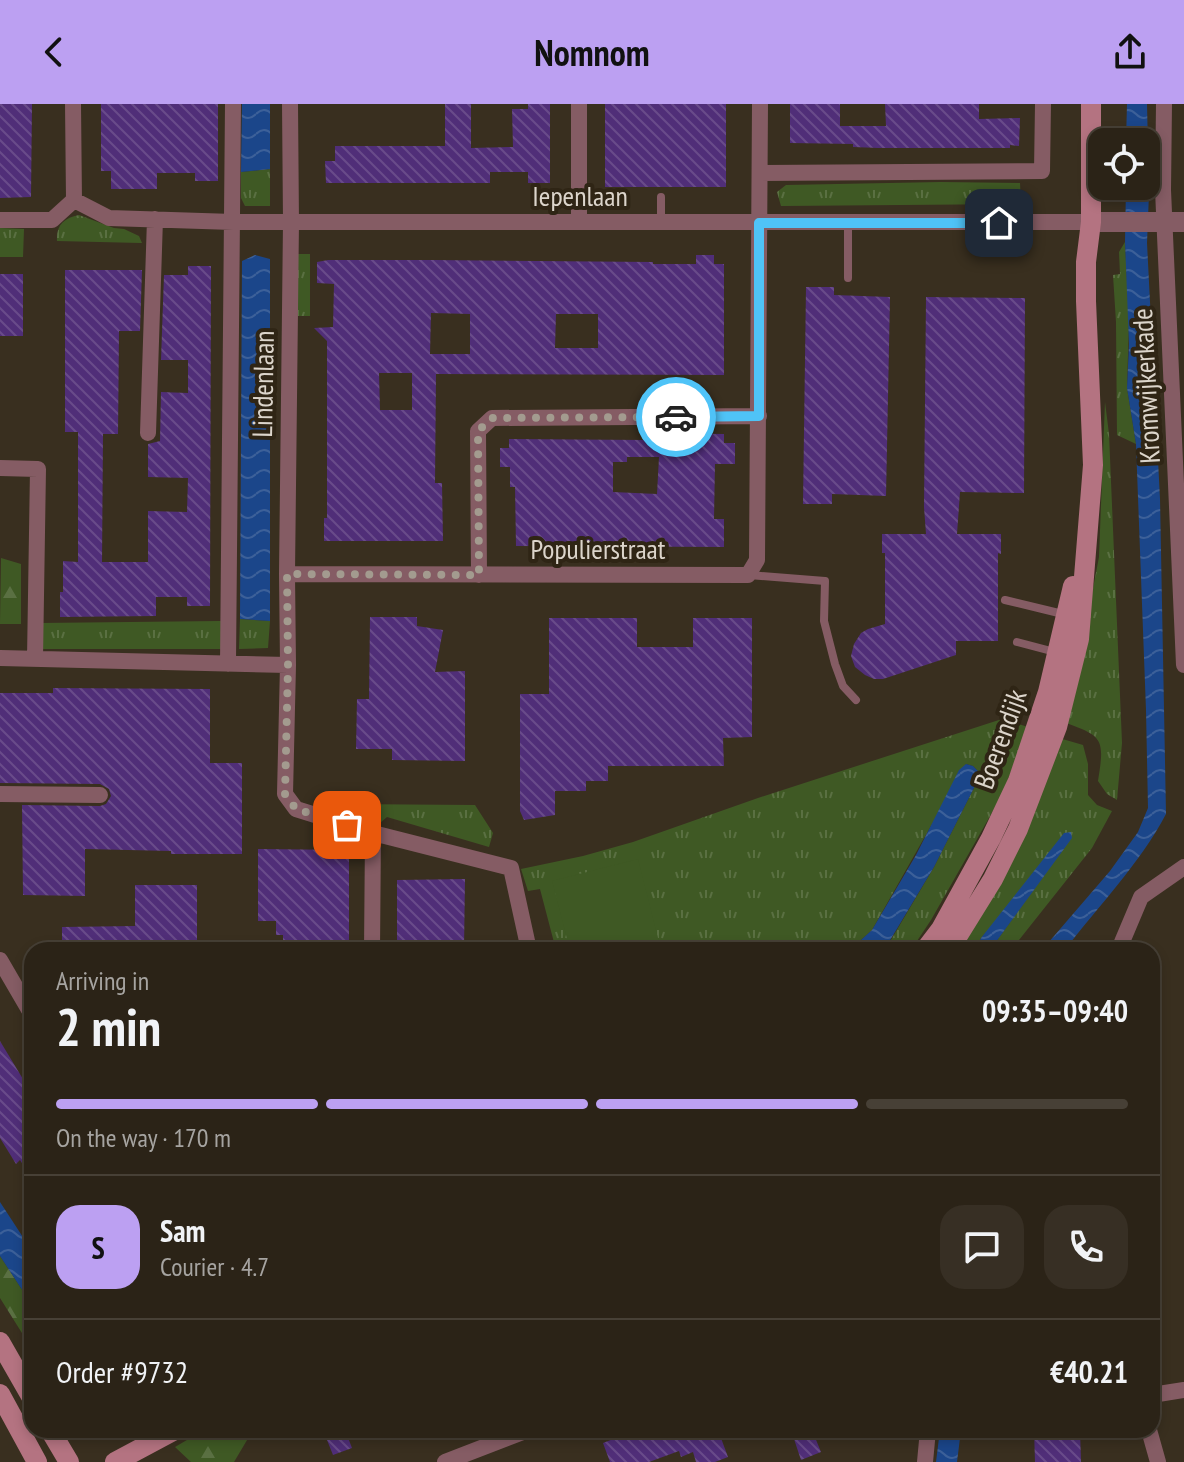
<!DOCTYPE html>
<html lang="en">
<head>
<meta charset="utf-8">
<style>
	:root { --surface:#2b2317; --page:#372f24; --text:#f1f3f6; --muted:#a6a4a1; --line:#474036; --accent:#bca0f2 }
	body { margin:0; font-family:"PT Sans Narrow",sans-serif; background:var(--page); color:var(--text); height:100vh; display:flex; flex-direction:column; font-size:30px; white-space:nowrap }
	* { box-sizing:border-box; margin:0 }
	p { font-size:26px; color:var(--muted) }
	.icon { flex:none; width:44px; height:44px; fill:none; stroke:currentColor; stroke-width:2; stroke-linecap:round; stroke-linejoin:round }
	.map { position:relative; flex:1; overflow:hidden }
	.side { position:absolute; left:24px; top:838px; width:1136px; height:496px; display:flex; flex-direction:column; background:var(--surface); border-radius:24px; box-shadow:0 4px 12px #0003,0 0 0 2px var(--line) }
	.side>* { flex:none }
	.controls { position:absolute; left:1088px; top:24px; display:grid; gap:16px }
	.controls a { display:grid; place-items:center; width:72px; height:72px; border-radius:16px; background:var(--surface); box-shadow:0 4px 12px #0003,0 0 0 2px var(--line); font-size:40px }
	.pin { position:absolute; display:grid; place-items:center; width:68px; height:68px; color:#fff; margin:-34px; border-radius:16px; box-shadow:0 4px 12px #0006 }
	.courier { position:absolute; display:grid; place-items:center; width:80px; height:80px; margin:-40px; border:6px solid #4fc3f7; border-radius:50%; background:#fff; color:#222; box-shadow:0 2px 10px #0007 }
	.summary em { font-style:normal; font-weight:600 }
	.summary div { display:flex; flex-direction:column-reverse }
	.summary { display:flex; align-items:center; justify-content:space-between; height:136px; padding:0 32px }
	h1 { font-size:52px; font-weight:600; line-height:60px }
	.bar { display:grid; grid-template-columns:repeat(4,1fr); gap:12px 8px; align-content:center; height:96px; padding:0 32px }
	.bar i { height:10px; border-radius:6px; background:var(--line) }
	.bar .on { background:var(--accent) }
	.bar p { grid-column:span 4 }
	.line { display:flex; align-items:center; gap:20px; padding:0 32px; border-top:2px solid var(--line) }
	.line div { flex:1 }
	.round { display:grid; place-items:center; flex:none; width:84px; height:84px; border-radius:24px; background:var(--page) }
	header { display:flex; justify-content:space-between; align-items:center; height:104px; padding:0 32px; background:var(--accent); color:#111; font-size:36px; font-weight:600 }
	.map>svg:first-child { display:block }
</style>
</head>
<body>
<header><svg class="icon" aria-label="back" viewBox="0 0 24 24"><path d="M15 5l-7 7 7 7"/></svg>Nomnom<svg class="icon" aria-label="share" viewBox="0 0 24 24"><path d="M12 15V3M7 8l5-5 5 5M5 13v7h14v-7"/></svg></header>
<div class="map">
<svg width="1184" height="1358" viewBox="0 0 1184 1358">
	<defs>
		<pattern id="grass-tufts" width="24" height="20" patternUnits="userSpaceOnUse" patternTransform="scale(2)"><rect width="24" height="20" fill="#3f5924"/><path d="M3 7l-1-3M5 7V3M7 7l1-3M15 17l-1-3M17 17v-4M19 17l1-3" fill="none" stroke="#5a7042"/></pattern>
		<pattern id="forest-firs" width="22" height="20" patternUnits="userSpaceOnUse" patternTransform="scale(2)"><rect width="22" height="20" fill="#3f5924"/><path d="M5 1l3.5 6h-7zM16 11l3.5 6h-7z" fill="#5a7042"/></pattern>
		<pattern id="water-waves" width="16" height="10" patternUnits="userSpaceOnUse" patternTransform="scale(2)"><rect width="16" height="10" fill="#1b468a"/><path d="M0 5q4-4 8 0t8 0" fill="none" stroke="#3c6099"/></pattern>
		<pattern id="building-back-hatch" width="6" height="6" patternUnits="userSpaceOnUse" patternTransform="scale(2)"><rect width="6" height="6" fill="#502e78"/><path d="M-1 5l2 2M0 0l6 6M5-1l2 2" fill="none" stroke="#694b8a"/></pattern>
	</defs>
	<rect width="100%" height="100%" fill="#392f1f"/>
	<path fill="url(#grass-tufts)" d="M270 65V102H245L241 94V68Z
		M941 78 1020 79 1021 100 781 102 777 88 786 81Z
		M79 111 114 124 124 125 139 132 142 139 57 137C56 121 64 114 79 111Z
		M0 124 24 125 23 153H0Z
		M1125 138 1129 218 1127 284 1136 340 1117 331 1116 218 1113 171 1120 170 1119 148Z
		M298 150H310V212H298Z
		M1105 298 1109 330 1122 639 1117 696 1107 690 1098 677C1105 634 1103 632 1063 618L1081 547 1099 453Z
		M240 515 270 517 268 544 239 545Z
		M221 517V545H40V519Z
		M1002 615 1028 623 1002 691 931 816 911 846H885L934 763 979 674 978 667 973 662 966 660 872 826 850 846H556L540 785 528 787 521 765 583 752 633 738 758 694Z
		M1059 634 1083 641 1088 660V691L1097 701 1112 707 1092 744 1011 846H990L1071 734 981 834 975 846H958Z
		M339 700 475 701 493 729 489 743 387 713 380 719 339 708Z"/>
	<path fill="url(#forest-firs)" d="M1 454 21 460V520H0Z
		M0 1152 32 1201V1245L0 1194Z
		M204 1326H253L234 1358H191L175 1343Z"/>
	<path fill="#3f5924" d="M638 755 660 842 643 846H570L552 777Z"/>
	<path fill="url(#water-waves)" d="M242 0H270V65L241 68Z
		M1127 0H1147L1149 89 1147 139 1160 395 1166 710C1139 761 1099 801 1065 846H1042L1110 767 1138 728 1148 704 1146 606 1136 340 1127 284 1129 240 1125 138 1126 82H1146V38H1126Z
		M255 151 270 155V517L240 515 242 157Z
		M966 660 973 662 978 667 979 674 934 763 886 843 885 846H850L872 826 916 751 959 666Z
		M1071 728 1072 734 990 846H975L981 834 1064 729Z
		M0 1098 32 1147V1201L0 1152Z
		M940 1326H961L957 1358H936Z"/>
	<path fill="url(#building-back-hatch)" fill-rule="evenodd" d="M0 0H32L31 93 0 94Z
		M101 0H218V77H195V69H157V85H111V67H101Z
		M445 0H471V44L513 43 512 5H528V0H550V79H528V68H490V79H326L325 57H335V42H445Z
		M605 0H726V83H605Z
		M790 0H840V22H886L885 0H979V15L1020 14 1019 42 1010 41V44H878L853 43V40L790 39Z
		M696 151H714V160H724V271L436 270 435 379H442L443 437H324V414H327V237L314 224 333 223 334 180 317 179V158L328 156H434L653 158V160H696ZM431 209 470 210V250H430ZM556 210H598V244H555ZM379 269H412V306H380Z
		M188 162H211L210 502H187V493H156V512L60 513V488H63V457L78 458V328H65V166H142L140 227H119L118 330H103L102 458H148V407L187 408 188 374 148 373V340L160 337 161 288 188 289V256H161L164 171H188Z
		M0 170H23V232H0Z
		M806 183H834V191L890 193 886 392 832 390V400H803Z
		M926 193 1025 194 1024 389 960 388 957 430H1001V450L998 449V537H956V551L883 575H874L865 571 855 563 851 552 854 540 861 529 868 525 885 520V449H882V430H926L924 403Z
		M646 329 724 330V339H735V360H715L714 415H724V443L516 442 515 383H510V363H500V344H509V335L646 336ZM627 353H659L657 390 613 388V358H627Z
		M370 513H417V522L443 526 435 568 465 567V657L392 656V645H356L357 595H369Z
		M549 514H637V543H693V514H752V633L723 634 724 662H608V677H586V687H555V711L524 716 520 707V590H549Z
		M53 584 210 585V659H242V750H171V747L85 745V792L23 791 22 701 100 702 106 700 111 692 109 685 100 680 0 679V589H53Z
		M258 745 349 746V846H283V831H276V817H258Z
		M465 775 464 846H397V776Z
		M135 781H197V846H62V823L135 822Z
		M0 937 32 990 24 994 32 1007V1075L20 1056 16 1060 0 1034Z
		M323 1326H345L352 1344 333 1351Z
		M636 1326H672L674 1331 686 1326H718L728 1353 715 1358H696L693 1348 681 1353 679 1347 649 1358H610L603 1339Z
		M791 1326H812L821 1348 801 1356Z
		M1034 1326H1080L1081 1358H1035Z"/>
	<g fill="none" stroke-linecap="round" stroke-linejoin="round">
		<path stroke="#855c64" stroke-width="8" d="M661 93V118
			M848 174V119
			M749 471 825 477 824 517 835 560 843 582 856 596
			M1005 496 1067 511
			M1017 538 1055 548"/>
		<path stroke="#855c64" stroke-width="16" d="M73 0 74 96
			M290 0 291 118 287 470 288 561 285 690 296 705 373 729 511 764 529 846
			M579 0V118
			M1164 0 1163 86 1184 561
			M760 69 1042 67 1043 0
			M74 96 109 114 233 118H1091
			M0 116H52L74 96
			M148 329 155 115
			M0 364 38 365 35 555
			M287 470 748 471 757 456 760 0
			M479 471 478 327 492 314 759 312
			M0 554 288 561
			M228 560 233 0
			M0 690 100 691
			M372 846 373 729
			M1122 846V838L1141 793 1184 763
			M0 856 32 911
			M1152 1291 1184 1286
			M1149 1326 1158 1358
			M445 1358 528 1326
			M925 1358 928 1326"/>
		<path stroke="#855c64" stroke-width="20" d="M1091 118H1184"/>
		<path stroke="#b47381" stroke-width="20" d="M925 846 941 825 991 734 1018 677 1048 588 1073 482
			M949 846 993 775 1018 725 1057 623 1079 535 1093 361 1086 197V158L1091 118V0
			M0 1238 32 1294
			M0 1290 37 1358
			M50 1326 69 1358
			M115 1358 175 1326"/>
	</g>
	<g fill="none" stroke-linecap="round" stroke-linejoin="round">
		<path stroke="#a39b8f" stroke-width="8" stroke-dasharray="0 14.4" d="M347 721 296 705 285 690 288 561 287 470 479 471 478 327 492 314 676 313"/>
		<path stroke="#4fc3f7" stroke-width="10" d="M676 313 759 312V119H999"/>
	</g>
	<g text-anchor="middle" stroke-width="8" stroke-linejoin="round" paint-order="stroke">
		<g font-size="28" fill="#dcd5cb" stroke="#2f2515">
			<text x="580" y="102">Iepenlaan</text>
			<text transform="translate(263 280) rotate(-89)" y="10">Lindenlaan</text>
			<text transform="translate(1146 282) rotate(-93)" y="10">Kromwijkerkade</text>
			<text x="598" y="455">Populierstraat</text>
			<text transform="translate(1000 635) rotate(-70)" y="10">Boerendijk</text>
		</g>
	</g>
</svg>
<div class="controls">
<a><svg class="icon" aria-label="locate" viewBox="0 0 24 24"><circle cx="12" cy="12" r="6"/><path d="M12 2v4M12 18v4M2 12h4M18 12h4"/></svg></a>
</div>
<div class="pin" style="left:347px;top:721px;background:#ea580c"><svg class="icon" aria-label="bag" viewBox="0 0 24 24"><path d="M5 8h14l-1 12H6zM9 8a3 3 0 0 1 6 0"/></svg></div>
<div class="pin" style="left:999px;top:119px;background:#1f2937"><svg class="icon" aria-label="home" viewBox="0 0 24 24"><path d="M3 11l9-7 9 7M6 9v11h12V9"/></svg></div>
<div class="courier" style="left:676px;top:313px"><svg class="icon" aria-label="car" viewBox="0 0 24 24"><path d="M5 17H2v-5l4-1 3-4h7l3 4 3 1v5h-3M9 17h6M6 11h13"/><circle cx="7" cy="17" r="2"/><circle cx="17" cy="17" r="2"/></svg></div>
<section class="side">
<div class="summary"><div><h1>2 min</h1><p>Arriving in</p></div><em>09:35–09:40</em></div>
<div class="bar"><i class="on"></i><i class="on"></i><i class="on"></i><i></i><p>On the way · 170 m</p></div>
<div class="line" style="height:144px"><b class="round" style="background:var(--accent);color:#111">S</b><div><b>Sam</b><p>Courier · 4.7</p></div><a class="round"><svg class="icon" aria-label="chat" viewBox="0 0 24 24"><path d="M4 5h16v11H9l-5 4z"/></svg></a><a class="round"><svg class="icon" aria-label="phone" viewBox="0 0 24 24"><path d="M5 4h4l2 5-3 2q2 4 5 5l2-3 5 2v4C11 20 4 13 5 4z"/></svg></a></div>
<div class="line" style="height:104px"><div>Order #9732</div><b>€40.21</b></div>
</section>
</div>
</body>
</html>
